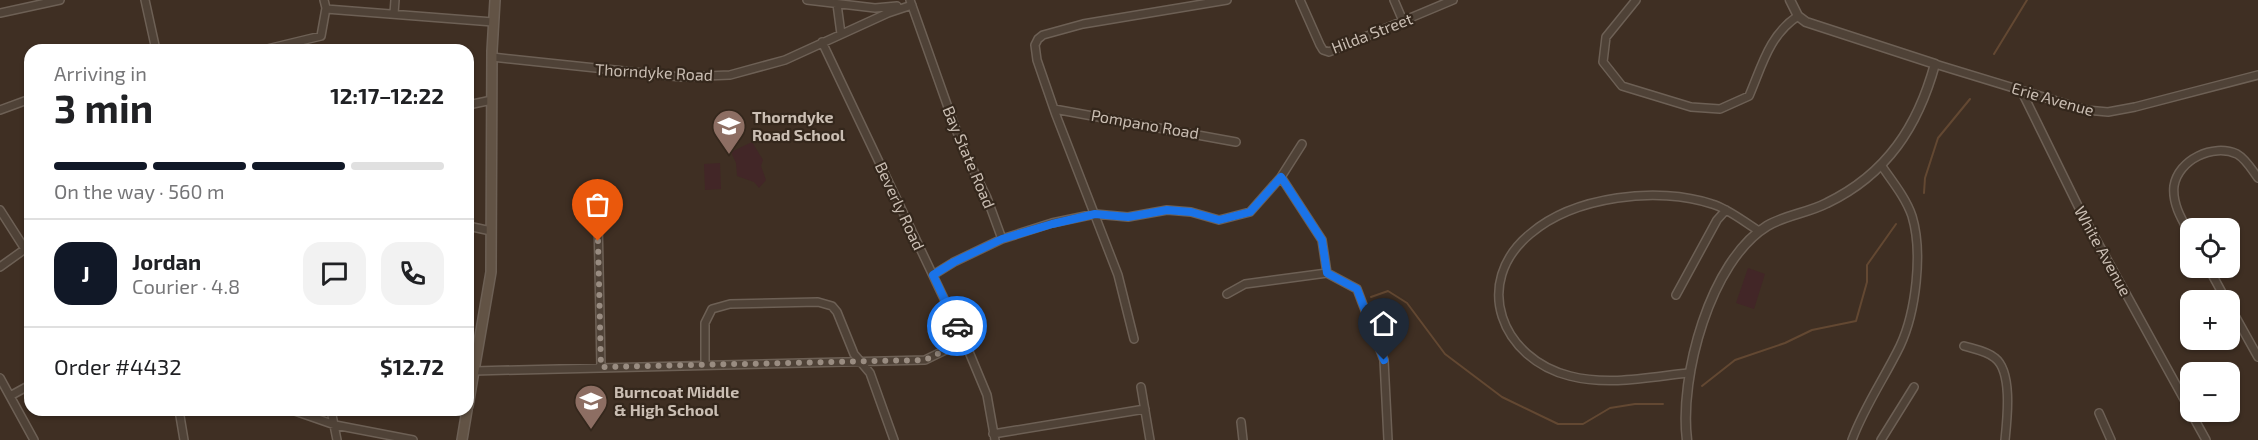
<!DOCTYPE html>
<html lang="en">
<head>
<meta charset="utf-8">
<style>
	:root { --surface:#fff; --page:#f2f2f2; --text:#202124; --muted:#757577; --line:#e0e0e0; --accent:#111827 }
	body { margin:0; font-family:"Exo 2",sans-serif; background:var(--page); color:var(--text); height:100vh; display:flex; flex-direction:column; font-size:22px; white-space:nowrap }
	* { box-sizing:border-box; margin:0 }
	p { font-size:20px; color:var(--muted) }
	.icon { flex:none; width:33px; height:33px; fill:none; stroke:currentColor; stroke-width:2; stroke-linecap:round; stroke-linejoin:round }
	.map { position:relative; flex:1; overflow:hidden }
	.panel { position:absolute; left:24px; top:44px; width:450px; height:372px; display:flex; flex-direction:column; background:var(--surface); border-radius:18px; box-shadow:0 2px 4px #0004 }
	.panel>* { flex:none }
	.fabs { position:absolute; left:2180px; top:218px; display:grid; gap:12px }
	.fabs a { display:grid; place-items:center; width:60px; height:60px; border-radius:12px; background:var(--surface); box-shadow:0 2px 4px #0004; font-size:30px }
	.pin { position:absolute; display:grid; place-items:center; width:51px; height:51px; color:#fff; margin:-62px -26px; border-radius:50% 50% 50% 0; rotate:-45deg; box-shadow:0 0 6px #0007 }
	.pin .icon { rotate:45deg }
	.courier { position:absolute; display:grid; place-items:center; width:60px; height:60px; margin:-30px; border:4px solid #1a73e8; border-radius:50%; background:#fff; color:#222; box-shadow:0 2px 8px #0007 }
	.summary em { font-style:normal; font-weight:700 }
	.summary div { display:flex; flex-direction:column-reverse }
	.summary { display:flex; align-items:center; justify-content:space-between; height:102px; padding:0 30px }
	h1 { font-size:39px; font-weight:700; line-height:45px }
	.bar { display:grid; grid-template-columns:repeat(4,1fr); gap:9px 6px; align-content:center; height:72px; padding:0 30px }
	.bar i { height:8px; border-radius:4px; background:var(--line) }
	.bar .selected { background:var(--accent) }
	.bar p { grid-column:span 4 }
	.line { display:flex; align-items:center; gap:15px; padding:0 30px; border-top:2px solid var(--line) }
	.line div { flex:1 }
	.round { display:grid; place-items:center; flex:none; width:63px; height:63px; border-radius:18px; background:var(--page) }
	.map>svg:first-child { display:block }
</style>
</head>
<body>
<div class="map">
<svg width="2258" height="440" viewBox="0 0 2258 440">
	<rect width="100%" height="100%" fill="#3f2f23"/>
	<path fill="#422627" d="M752 142 763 160 761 166 766 180 759 188 754 182 737 176 736 163 731 152Z
		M720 163 721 189 705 190 704 164Z
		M1748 268 1765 274 1754 309 1736 303Z"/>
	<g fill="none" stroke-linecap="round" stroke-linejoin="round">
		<path stroke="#634832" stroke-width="2" d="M1994 54 2027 0
			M1924 193 1925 178 1938 138 1970 99
			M1371 297 1388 291 1407 303 1445 354 1502 397 1558 424H1583L1610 408 1635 404H1663
			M1702 386 1735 360 1785 343 1812 330 1856 321 1867 282V265L1896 224"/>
		<defs>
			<path id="minor" d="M145 0 156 50
				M807 0 875 8 897 6
				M910 0 955 127 968 159 987 198 1002 239 954 262 933 275
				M1300 0 1320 45 1323 50 1329 52 1453 0
				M1394 0 1403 21
				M1636 0 1606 37 1603 62 1622 86 1691 107 1720 109 1749 96C1762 66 1769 35 1798 16
				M837 4 841 34
				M326 9 493 22
				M0 13 60 0
				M394 14 395 0
				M822 42 967 347 987 395 995 440
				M263 50 321 36 326 8 324 0
				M492 57 681 77 730 75 785 60 888 13 912 5
				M1935 64 2086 110 2108 112 2135 107 2258 75
				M2021 90 2081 212 2190 410
				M468 105 492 100
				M1054 109 1236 142
				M0 110 30 99
				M1281 177 1322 240 1327 273 1357 289 1384 360 1388 440
				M588 200 598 218 601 367
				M0 210 25 249 0 267
				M468 226 491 231
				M2190 234C2182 220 2172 204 2174 186 2178 160 2213 143 2237 154 2246 159 2252 170 2258 178
				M1002 239 1052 223 1095 214 1128 217 1167 210 1191 212 1219 220 1250 212 1281 177 1302 144
				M2208 267 2226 300
				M1227 294 1245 284 1327 273
				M1676 295 1717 220 1726 210
				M2229 305 2258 357
				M1134 339 1118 275 1056 115 1037 60 1035 45 1038 39 1043 35 1083 24 1227 0
				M1964 346C1974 349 1987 351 1995 358 2013 372 2007 420 2005 440
				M705 365V323L712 309 730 304 818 302 832 306 837 312 854 354 870 373 894 440
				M474 371 925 360 964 341
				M1688 373C1650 377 1609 386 1570 376 1502 359 1471 283 1530 234 1574 196 1658 186 1712 204 1729 209 1744 222 1759 231
				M0 378 34 440
				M1141 387 1150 440
				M10 396 30 385
				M179 410 184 440
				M292 410 335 425 413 440
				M331 410 337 440
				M2190 411 2206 440
				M2099 413 2111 440
				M1241 422 1243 440
				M993 434 1145 409
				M1852 440C1864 407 1885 377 1900 346 1916 312 1923 252 1912 216 1906 198 1892 181 1881 165
				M1881 440 1914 387"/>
			<path id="tertiary" d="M1687 440C1679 377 1710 261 1767 226 1785 215 1808 213 1827 203 1887 174 1918 126 1935 64L1806 22 1798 16 1790 0"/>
			<path id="secondary" d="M468 406 491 272 492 51 495 0
				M462 440 467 410"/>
		</defs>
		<use href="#minor" stroke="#6d6055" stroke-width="10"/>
		<use href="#tertiary" stroke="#6d6055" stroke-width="11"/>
		<use href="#secondary" stroke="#6d6055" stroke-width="12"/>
		<use href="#minor" stroke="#4f4237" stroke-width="7"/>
		<use href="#tertiary" stroke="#4f4237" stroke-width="8"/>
		<use href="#secondary" stroke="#625345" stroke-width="9"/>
	</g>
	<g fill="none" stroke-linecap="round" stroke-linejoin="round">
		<path stroke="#998c81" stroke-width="6" stroke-dasharray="0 10.8" d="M598 241 601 367 925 360 964 341 957 326"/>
		<path stroke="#1a73e8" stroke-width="8" d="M957 326 933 275 954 262 1002 239 1052 224 1095 214 1128 217 1167 210 1191 212 1219 220 1250 212 1281 177 1322 240 1327 273 1357 289 1384 360"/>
	</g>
	<defs>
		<symbol id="school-pin" viewBox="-11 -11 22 30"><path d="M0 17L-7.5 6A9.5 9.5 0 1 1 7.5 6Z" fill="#8d6e63" stroke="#34271c"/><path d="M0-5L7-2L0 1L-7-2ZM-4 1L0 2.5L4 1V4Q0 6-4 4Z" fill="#fff"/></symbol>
	</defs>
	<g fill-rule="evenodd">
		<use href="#school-pin" x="710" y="107" width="38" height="52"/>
		<use href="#school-pin" x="572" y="382" width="38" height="52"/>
	</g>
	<g text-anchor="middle" stroke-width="4.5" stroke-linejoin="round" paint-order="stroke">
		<g font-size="16" fill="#cabeb3" stroke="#34271c">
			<text transform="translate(1372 33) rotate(-21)" y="6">Hilda Street</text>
			<text transform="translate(654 72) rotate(3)" y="6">Thorndyke Road</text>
			<text transform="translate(2053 99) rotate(16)" y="6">Erie Avenue</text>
			<text transform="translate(1145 124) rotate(10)" y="6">Pompano Road</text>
			<text transform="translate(969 157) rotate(67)" y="6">Bay State Road</text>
			<text transform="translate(900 206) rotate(65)" y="6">Beverly Road</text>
			<text transform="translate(2103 251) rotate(61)" y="6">White Avenue</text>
		</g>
		<g font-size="16" font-weight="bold" fill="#cabeb3" stroke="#34271c" text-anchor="start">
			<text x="752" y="123">Thorndyke<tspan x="752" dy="18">Road School</tspan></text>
			<text x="614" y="398">Burncoat Middle<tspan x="614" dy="18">&amp; High School</tspan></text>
		</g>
	</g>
</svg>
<div class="fabs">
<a><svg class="icon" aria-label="locate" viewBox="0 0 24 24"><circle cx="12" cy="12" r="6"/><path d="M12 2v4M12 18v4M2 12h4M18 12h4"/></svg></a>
<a>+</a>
<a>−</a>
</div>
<div class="pin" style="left:598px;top:241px;background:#ea580c"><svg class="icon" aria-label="bag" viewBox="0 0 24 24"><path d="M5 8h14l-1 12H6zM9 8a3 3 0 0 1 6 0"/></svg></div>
<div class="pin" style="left:1384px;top:360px;background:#1f2937"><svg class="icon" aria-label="home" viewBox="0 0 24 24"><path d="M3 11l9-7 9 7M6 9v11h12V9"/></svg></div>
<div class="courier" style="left:957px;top:326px"><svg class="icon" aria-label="car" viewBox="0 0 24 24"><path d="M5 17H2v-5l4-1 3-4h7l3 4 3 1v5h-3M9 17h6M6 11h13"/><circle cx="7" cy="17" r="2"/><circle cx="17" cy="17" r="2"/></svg></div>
<section class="panel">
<div class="summary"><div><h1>3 min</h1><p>Arriving in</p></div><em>12:17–12:22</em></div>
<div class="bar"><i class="selected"></i><i class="selected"></i><i class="selected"></i><i></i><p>On the way · 560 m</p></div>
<div class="line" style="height:108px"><b class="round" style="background:var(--accent);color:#fff">J</b><div><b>Jordan</b><p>Courier · 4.8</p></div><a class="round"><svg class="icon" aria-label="chat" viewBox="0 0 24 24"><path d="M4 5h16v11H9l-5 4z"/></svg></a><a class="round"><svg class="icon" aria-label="phone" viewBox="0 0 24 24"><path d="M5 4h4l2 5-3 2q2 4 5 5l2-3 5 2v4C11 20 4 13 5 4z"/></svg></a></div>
<div class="line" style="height:78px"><div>Order #4432</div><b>$12.72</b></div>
</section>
</div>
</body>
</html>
